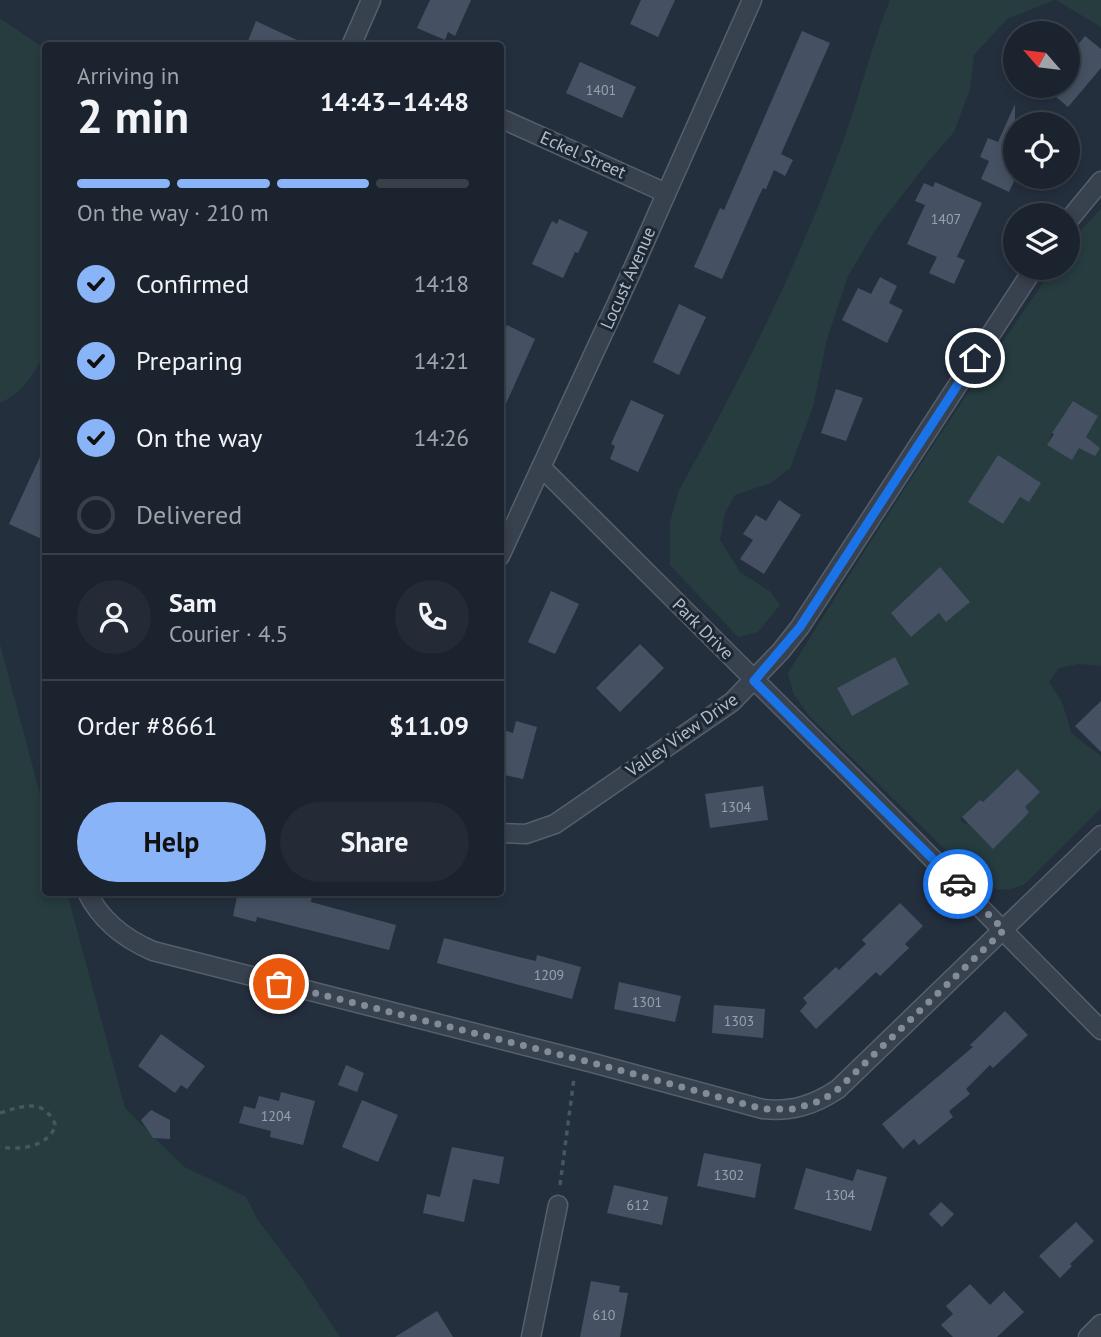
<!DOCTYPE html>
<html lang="en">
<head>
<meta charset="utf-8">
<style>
	:root { --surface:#1b232e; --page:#242b36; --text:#f1f3f6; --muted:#a0a4aa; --line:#39404a; --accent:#8ab4f8 }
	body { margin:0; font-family:"PT Sans",sans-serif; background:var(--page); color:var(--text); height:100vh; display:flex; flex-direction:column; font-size:26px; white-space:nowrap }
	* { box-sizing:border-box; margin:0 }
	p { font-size:23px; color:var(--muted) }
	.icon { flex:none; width:38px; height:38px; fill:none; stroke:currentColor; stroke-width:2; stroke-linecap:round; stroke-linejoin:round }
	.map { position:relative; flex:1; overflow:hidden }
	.side { position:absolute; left:42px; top:42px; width:462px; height:854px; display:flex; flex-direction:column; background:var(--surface); border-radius:7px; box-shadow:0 4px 10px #0003,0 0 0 2px var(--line) }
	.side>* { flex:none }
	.needle { width:46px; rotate:298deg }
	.controls { position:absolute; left:1003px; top:21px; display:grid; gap:14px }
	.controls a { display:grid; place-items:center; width:77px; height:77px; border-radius:50%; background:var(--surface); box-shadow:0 4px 10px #0003,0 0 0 2px var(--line); font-size:35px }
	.pin { position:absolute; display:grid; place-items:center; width:60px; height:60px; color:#fff; margin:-30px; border:4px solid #fff; border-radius:50%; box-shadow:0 2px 7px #0007 }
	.courier { position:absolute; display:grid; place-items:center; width:70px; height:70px; margin:-35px; border:5px solid #1a73e8; border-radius:50%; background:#fff; color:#222; box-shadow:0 2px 9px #0007 }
	.summary em { font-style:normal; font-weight:600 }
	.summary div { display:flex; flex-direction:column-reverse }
	.summary { display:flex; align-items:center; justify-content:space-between; height:119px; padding:0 35px }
	h1 { font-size:46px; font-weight:600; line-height:52px }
	.bar { display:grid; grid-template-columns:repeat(4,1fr); gap:10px 7px; align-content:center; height:84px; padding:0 35px }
	.bar i { height:9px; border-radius:5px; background:var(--line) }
	.bar .current { background:var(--accent) }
	.bar p { grid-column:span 4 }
	.line { display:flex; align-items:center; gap:18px; padding:0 35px; border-top:2px solid var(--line) }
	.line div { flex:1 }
	.round { display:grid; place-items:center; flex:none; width:74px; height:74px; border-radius:37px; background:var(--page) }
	ol { padding:0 35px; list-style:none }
	li { display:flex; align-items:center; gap:21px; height:77px }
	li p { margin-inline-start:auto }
	li .icon { padding:7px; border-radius:50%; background:var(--accent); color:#111; stroke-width:4 }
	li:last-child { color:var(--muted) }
	li i { width:38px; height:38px; border:4px solid var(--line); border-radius:50% }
	.primary-button { display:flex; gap:14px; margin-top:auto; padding:14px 35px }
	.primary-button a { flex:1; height:80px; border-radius:42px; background:var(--accent); color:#111; font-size:28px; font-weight:600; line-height:80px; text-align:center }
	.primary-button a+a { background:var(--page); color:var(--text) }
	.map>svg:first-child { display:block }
</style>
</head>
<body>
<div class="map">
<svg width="1101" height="1337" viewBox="0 0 1101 1337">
	<rect width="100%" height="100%" fill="#242f3e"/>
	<path fill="#263c3f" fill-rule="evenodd" d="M890 0H1055L1007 19 974 55 970 89 954 132 927 163 876 229 848 276 827 339 813 407 790 468 771 483 735 495 725 513 720 540 740 572 771 592 780 605 758 632 738 637 670 565V522L679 490C740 381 796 270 839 152 858 102 870 50 890 0Z
		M1056 0H1101V27Z
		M0 18 46 50 45 351C35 373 23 393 0 403Z
		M1101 209V666L1079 664 1059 668 1049 682 1062 702 1072 734 1101 756V808L1026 883C1004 895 993 890 973 877L809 716 793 693 788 673C873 536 961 399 1054 268H1068V249L1081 230ZM1073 401 1098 416 1072 459 1048 445 1052 433ZM998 455 1040 483 1029 502 1020 497 1003 524 969 502ZM940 568 947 621 939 613 911 636 891 613ZM895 658 909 684 851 715 837 688ZM1016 769 1040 792 1025 807 1021 821 993 848 968 823 965 825 960 819 980 800 983 802Z
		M0 644 45 813 46 892 67 893 125 1108 183 1166 246 1197 258 1220 302 1279 340 1337H0Z"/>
	<path fill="#455162" d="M430 0H471L455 36 448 32 445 40 417 28Z
		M641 0H675L658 37 630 24Z
		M256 21 273 29 310 46H246Z
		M802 31 830 43 781 154 793 160 785 176 774 170 766 189 763 188 758 198 722 279 694 267 720 208 724 210Z
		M1085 36 1101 49V68L1068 107 1043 86H1068V57Z
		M580 62 636 87 622 118 566 93Z
		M1015 104V179L1009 192 981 179 989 161 980 157 988 138 998 142Z
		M935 182 982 203 957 257 965 260 954 284 929 273 937 257 907 244 925 205 915 201 924 183 933 187Z
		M559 219 588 232 578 253 575 252 563 278 532 264 552 221 557 224Z
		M880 277 897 286 889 303 903 310 887 343 842 320 858 288 871 294Z
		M679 304 706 317 679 375 653 362Z
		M507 325 535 339 500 417V341Z
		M836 389 863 398 846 441 821 433Z
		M631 400 664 415 638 472 610 459 615 446 611 444Z
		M1073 401 1098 416 1086 437 1100 448 1095 456 1079 448 1072 460 1047 445 1054 434 1052 433Z
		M46 444V541L9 524Z
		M998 455 1041 483 1029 502 1020 497 1003 524 968 502Z
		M779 500 801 515 764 574 740 559 753 540 743 534 756 515 766 521Z
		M940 567 970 602 946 622 939 613 911 637 891 613Z
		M551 591 579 604 555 654 528 642Z
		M640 644 664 668 620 712 596 688Z
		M895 657 909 684 852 716 837 688Z
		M1101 701V752L1075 726Z
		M516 721 537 727 523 779 500 774V729L513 733Z
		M1017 769 1040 792 1025 807 1029 812 1022 820 993 849 962 817 980 800 983 802Z
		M763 786 768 820 710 828 705 794Z
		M238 892H298L312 896 311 902 396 925 389 950 257 917 256 922 233 916Z
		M900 903 923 926 905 944 909 948 880 976 876 972 816 1029 800 1011 807 1003 803 998 836 967 839 970 866 944 862 940Z
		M444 938 523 958 536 961 537 955 581 967 572 999 437 963Z
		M619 982 681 996 675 1022 614 1009Z
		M714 1005 765 1009 763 1038 712 1033Z
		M1005 1011 1028 1035 993 1068 990 1065 966 1089 970 1094 949 1111 953 1117 919 1145 914 1139 903 1149 882 1124 973 1047 970 1045Z
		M161 1034 205 1066 187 1089 181 1085 175 1093 138 1066Z
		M346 1065 364 1073 357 1092 338 1085Z
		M281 1092 315 1101 303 1145 270 1137 271 1131 239 1123 244 1106 255 1109 259 1096 279 1101Z
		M362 1100 398 1115 378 1162 342 1147Z
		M151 1110 170 1120V1139L153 1138 141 1120Z
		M452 1147 504 1157 499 1184 473 1179 464 1222 423 1213 427 1194 440 1197Z
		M704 1153 761 1164 755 1198 697 1186Z
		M806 1168 853 1181 857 1169 887 1177 871 1231 794 1209Z
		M614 1185 668 1197 662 1225 607 1213Z
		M941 1202 954 1214 942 1227 929 1214Z
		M1076 1222 1094 1241 1070 1264 1072 1266 1060 1278 1039 1256Z
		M591 1281 620 1286 619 1292 628 1293 620 1337H580Z
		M970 1284 990 1305 1004 1291 1024 1312 997 1337H953L941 1325 953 1314 946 1306Z
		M437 1311 453 1337H395Z"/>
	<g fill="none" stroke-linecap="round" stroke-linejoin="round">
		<defs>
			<path id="street" d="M351 46 371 0
				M500 118 666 193
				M1068 221 1101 181
				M541 467 851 776 1101 1030
				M500 556 631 273 752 0
				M500 833 526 834 555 824 732 702 781 651 800 627 1034 268
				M87 892C101 921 125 939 153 951L593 1063 763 1109C792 1112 814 1105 838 1089L1101 835
				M531 1337 558 1205
				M1088 1337 1101 1324"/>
		</defs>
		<use href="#street" stroke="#565f6c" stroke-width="21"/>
		<path stroke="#44595c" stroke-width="3.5" stroke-dasharray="5 5" stroke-linecap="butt" d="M0 1113C25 1105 44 1098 56 1126 45 1148 21 1150 0 1147
			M560 1185 574 1078"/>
		<use href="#street" stroke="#38414e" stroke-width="18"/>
	</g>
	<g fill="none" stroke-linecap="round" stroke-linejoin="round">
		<path stroke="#828b98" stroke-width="7" stroke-dasharray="0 12.6" d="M279 984 593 1063 763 1109H794L823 1100 838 1089 1004 930 958 884"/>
		<path stroke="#1a73e8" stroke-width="9" d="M958 884 754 681 800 627 975 358"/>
	</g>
	<g text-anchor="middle" stroke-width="6" stroke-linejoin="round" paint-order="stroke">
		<g font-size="14" fill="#98a1af">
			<text x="601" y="95">1401</text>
			<text x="946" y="224">1407</text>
			<text x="736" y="812">1304</text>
			<text x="549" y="980">1209</text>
			<text x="647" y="1007">1301</text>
			<text x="739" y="1026">1303</text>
			<text x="276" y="1121">1204</text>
			<text x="729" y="1180">1302</text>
			<text x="840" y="1200">1304</text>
			<text x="638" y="1210">612</text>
			<text x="604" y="1320">610</text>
		</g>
		<g font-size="18" fill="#b4bcc9" stroke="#1d2633">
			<text transform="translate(583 155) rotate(24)" y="6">Eckel Street</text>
			<text transform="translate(628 278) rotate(-66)" y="6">Locust Avenue</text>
			<text transform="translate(703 629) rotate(45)" y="6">Park Drive</text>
			<text transform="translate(682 735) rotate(-35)" y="6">Valley View Drive</text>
		</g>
	</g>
</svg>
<div class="controls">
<a><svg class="needle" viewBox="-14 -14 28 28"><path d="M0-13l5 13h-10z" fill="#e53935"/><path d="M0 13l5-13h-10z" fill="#a0a4aa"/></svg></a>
<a><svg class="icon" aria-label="locate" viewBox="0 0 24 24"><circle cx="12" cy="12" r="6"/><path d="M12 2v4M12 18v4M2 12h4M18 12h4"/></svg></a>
<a><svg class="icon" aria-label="layers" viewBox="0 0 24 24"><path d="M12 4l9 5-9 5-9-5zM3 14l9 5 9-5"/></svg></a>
</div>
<div class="pin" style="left:279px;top:984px;background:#ea580c"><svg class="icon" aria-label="bag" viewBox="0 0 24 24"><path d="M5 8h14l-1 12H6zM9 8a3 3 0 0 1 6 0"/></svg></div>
<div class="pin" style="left:975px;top:358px;background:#1f2937"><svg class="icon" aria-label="home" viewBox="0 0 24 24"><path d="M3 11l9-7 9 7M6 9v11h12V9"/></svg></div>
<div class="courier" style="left:958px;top:884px"><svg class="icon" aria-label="car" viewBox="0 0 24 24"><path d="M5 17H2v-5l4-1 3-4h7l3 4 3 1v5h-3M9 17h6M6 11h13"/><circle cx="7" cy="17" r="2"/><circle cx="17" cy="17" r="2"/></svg></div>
<section class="side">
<div class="summary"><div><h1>2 min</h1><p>Arriving in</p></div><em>14:43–14:48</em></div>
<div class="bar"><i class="current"></i><i class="current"></i><i class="current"></i><i></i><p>On the way · 210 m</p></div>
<ol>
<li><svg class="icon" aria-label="check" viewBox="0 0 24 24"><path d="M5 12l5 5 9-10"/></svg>Confirmed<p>14:18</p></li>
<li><svg class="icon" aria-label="check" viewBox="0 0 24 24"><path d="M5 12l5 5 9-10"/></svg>Preparing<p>14:21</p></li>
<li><svg class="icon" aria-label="check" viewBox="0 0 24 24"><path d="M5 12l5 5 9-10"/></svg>On the way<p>14:26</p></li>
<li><i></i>Delivered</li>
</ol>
<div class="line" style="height:126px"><a class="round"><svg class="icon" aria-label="person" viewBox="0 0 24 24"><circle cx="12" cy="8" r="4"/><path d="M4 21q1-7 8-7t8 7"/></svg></a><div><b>Sam</b><p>Courier · 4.5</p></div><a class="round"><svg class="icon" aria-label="phone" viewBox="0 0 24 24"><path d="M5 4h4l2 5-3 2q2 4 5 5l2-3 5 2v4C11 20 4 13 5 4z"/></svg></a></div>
<div class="line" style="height:91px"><div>Order #8661</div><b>$11.09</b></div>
<div class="primary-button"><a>Help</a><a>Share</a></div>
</section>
</div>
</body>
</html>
